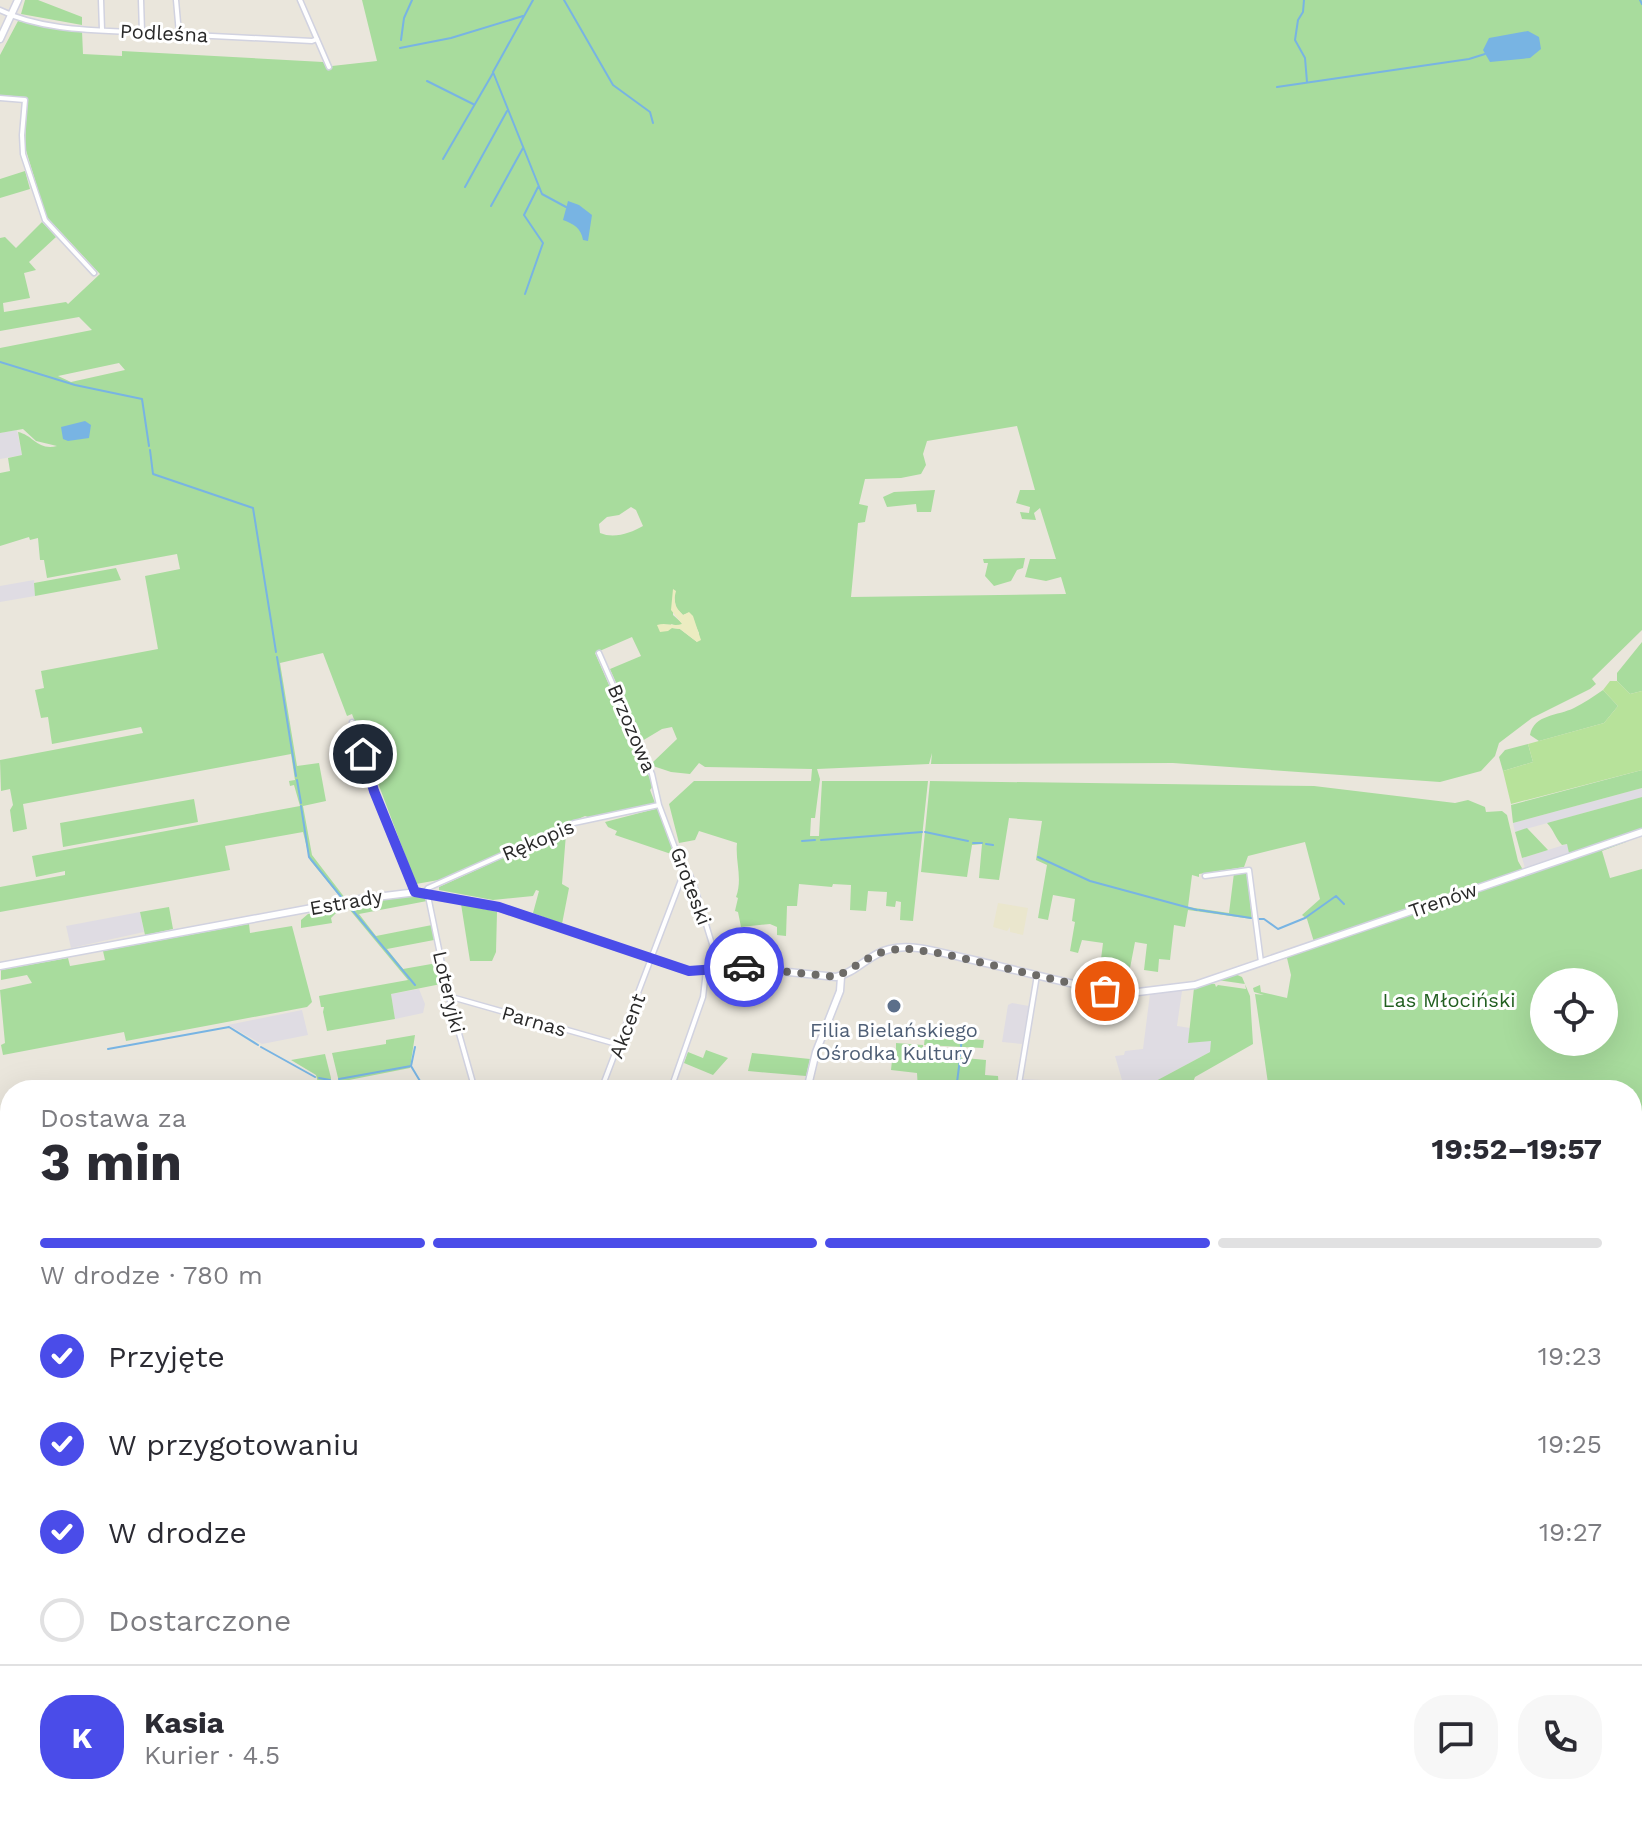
<!DOCTYPE html>
<html lang="pl">
<head>
<meta charset="utf-8">
<style>
	:root { --surface:#fff; --page:#f7f7f7; --text:#2b2b33; --muted:#7c7c81; --line:#e1e1e2; --accent:#4a4ce9 }
	body { margin:0; font-family:"Work Sans",sans-serif; background:var(--page); color:var(--text); height:100vh; display:flex; flex-direction:column; font-size:30px; white-space:nowrap }
	* { box-sizing:border-box; margin:0 }
	p { font-size:26px; color:var(--muted) }
	.icon { flex:none; width:44px; height:44px; fill:none; stroke:currentColor; stroke-width:2; stroke-linecap:round; stroke-linejoin:round }
	.map { position:relative; flex:1; overflow:hidden }
	.details { position:absolute; left:0px; top:1080px; width:1642px; height:746px; display:flex; flex-direction:column; background:var(--surface); border-radius:32px 32px 0 0; box-shadow:0 8px 32px #0002 }
	.details>* { flex:none }
	.buttons { position:absolute; left:1530px; top:968px; display:grid; gap:16px }
	.buttons a { display:grid; place-items:center; width:88px; height:88px; border-radius:50%; background:var(--surface); box-shadow:0 8px 32px #0002; font-size:40px }
	.pin { position:absolute; display:grid; place-items:center; width:68px; height:68px; color:#fff; margin:-34px; border:4px solid #fff; border-radius:50%; box-shadow:0 2px 8px #0007 }
	.courier { position:absolute; display:grid; place-items:center; width:80px; height:80px; margin:-40px; border:6px solid #4a4ce9; border-radius:50%; background:#fff; color:#222; box-shadow:0 2px 10px #0007 }
	.head em { font-style:normal; font-weight:700 }
	.head div { display:flex; flex-direction:column-reverse }
	.head { display:flex; align-items:center; justify-content:space-between; height:136px; padding:0 40px }
	h1 { font-size:52px; font-weight:700; line-height:60px }
	.bar { display:grid; grid-template-columns:repeat(4,1fr); gap:12px 8px; align-content:center; height:96px; padding:0 40px }
	.bar i { height:10px; border-radius:6px; background:var(--line) }
	.bar .on { background:var(--accent) }
	.bar p { grid-column:span 4 }
	.line { display:flex; align-items:center; gap:20px; padding:0 40px; border-top:2px solid var(--line) }
	.line div { flex:1 }
	.round { display:grid; place-items:center; flex:none; width:84px; height:84px; border-radius:32px; background:var(--page) }
	ol { padding:0 40px; list-style:none }
	li { display:flex; align-items:center; gap:24px; height:88px }
	li p { margin-inline-start:auto }
	li .icon { padding:8px; border-radius:50%; background:var(--accent); color:#fff; stroke-width:4 }
	li:last-child { color:var(--muted) }
	li i { width:44px; height:44px; border:4px solid var(--line); border-radius:50% }
	.map>svg:first-child { display:block }
</style>
</head>
<body>
<div class="map">
<svg width="1642" height="1825" viewBox="0 0 1642 1825">
	<rect width="100%" height="100%" fill="#eae6dc"/>
	<path fill="#dfdce3" d="M17 430 22 455 0 459V433Z
		M34 580 35 596 0 602V586Z
		M1642 788V797L1515 832 1513 823Z
		M1567 844 1570 853 1525 868 1522 858Z
		M140 912 144 932 71 948 66 926Z
		M419 989 425 1004 423 1013 395 1019 391 994Z
		M1182 991 1177 1026 1190 1028 1188 1043 1212 1040 1210 1052 1139 1090H1121L1120 1080H1122L1115 1056 1124 1055 1125 1051 1143 1049 1150 994Z
		M1012 1003 1029 1006 1022 1044 1002 1042 1008 1005Z
		M302 1010 308 1035 262 1044 228 1025Z
		M1023 1079 1116 1084 1118 1090 1020 1089Z
		M147 1816H184L186 1824 96 1825Z
		M226 1816H477L474 1820 441 1825H227Z"/>
	<path fill="#eae6cd" d="M998 903 1028 908 1023 935 1010 932V927L1007 931 993 927Z"/>
	<path fill="#a8dc9d" fill-rule="evenodd" d="M25 0H38L82 17V25L21 14Z
		M362 0H1642V630L1592 679 1596 684 1590 689 1532 718 1499 743 1495 756 1481 771 1440 782 1173 763 931 764 932 753 929 764 817 769 820 779 815 818H811L810 836H819L822 781H928L913 921 900 920 901 902 896 901 895 907 886 906 887 892 868 891 866 911 850 910 851 885 833 884 832 887 799 884 797 906H787L786 936 777 935V927L770 924 741 927 738 912 735 911 738 898 736 897C743 878 735 862 737 843L699 831 695 840 679 843 669 804 694 781H811L812 769 705 767 699 763 690 774 671 772 653 766 652 763 677 739 672 727 662 729 642 741 610 669 641 656 632 637 595 653 653 786 650 790 655 803 591 818 585 816 444 879 416 884 352 714 347 716 323 653 280 663 297 766 319 763 326 801 303 806 312 855 345 898H341L310 860 303 832 225 846 230 870 0 912V887L65 875V871L36 877 32 856 300 806 294 785 290 786 289 781 295 780 291 754 23 804 27 829 13 832 10 810 13 805 10 789 1 791 0 760 143 733 141 727 52 744 48 717 41 718 35 690 44 688 41 671 158 649 145 576 180 569 177 554 47 578 44 560H40L38 538 30 540 29 537 0 546V473L10 471 8 458 22 455 18 432C33 435 38 451 57 446L36 441 23 429 0 433V348L92 330 79 317 0 331V238L5 237 16 248 42 222 56 237 29 262 36 270 24 273 30 298 3 303 4 312 66 302 68 304 100 274 46 216 25 147 27 97 0 95V55L18 21 43 27 82 31 83 54 122 56V51L323 62 327 69 332 66 377 61ZM119 363 125 370 71 382 58 376ZM1017 426 1035 490H1020L1016 503 1030 507 1029 513 1020 512 1022 519 1036 520 1034 513 1040 508 1056 559H1030L1025 577 1046 581 1061 577 1066 594 851 597 858 523 865 522 868 506 859 504 865 479 901 478 921 474 926 465 923 454 927 441ZM631 507 636 510 643 526C631 533 614 539 600 533L599 524 607 517 619 515ZM673 589 676 608 683 615 689 613 699 633 697 642 680 629 672 628 671 624 677 626 683 624 673 615Z
		M25 171 30 189 0 198V179Z
		M935 490 931 512H917L916 504 887 507 883 497 894 492Z
		M1025 558 1023 568 1017 570 1011 581 994 586 985 576 988 563H984L983 559Z
		M116 568 121 580 35 596 34 583Z
		M1642 642V691L1630 694 1617 681V673Z
		M1603 690 1618 706 1604 723 1539 741 1530 735C1534 714 1558 716 1574 708 1584 703 1593 697 1603 690Z
		M1528 744 1533 762 1503 771 1499 757 1505 750Z
		M1642 770V788L1513 823 1511 805Z
		M930 781 1314 786 1455 803 1468 800 1485 807 1486 812 1502 811 1507 815 1518 861 1523 870 1314 942 1307 919 1302 915 1320 899 1305 842 1248 856 1244 867 1199 874V877L1192 875 1188 907 1229 913 1234 873 1243 871 1247 874 1252 919 1188 910 1185 927 1174 925 1170 960 1159 959 1158 972 1144 970 1147 944 1135 942 1130 968 1114 965V961L1101 959 1103 943 1082 940 1078 953 1070 951 1075 922 1072 921 1075 899 1053 895 1048 920 1038 918 1047 865 1036 860 1042 821 1009 818 999 880 979 878 982 844 972 845 967 877 921 872Z
		M1642 797V830L1525 869 1569 853 1567 844 1562 845C1555 838 1554 830 1547 823Z
		M194 799 198 822 63 847 60 823Z
		M659 808 674 855 615 835 617 831 608 827 605 822Z
		M1527 828 1548 850 1522 858 1515 832Z
		M556 834H566L562 884 569 888 562 924 533 913 539 891 536 890 533 896 493 900 439 890V887Z
		M1623 841 1626 842 1602 851 1610 878 1642 869V1825H1615L1614 1816H1632V1090H1269L1255 994 1264 995 1254 992 1253 988 1260 985 1261 992 1287 998 1291 975 1287 958 1279 960 1280 958ZM1544 982H1604V1042H1544Z
		M398 896H425L427 901 359 914 376 936 432 925 434 940 387 949 403 969 437 963 441 984 391 994 395 1019 327 1031 323 1012 324 1007H321L319 996 408 980 349 909 338 911 331 918 332 923 301 928V920L308 914Z
		M461 904 497 912 496 952 492 961H470Z
		M169 907 173 929 145 935 140 912Z
		M249 924 250 933 292 926 312 1002 307 1007 126 1041 124 1032 3 1055 1 1045 5 1043 0 990 32 983 27 975 1 980V970L68 958 70 966 105 960 103 951Z
		M1235 974 1242 977 1250 996 1253 1044 1195 1077 1190 1090H1139L1210 1052 1211 1041 1188 1043 1194 988 1206 983 1215 984 1216 987 1218 985 1246 989 1245 984 1217 980Z
		M415 1035 410 1068 339 1082 332 1053 386 1044V1040Z
		M925 1036 984 1040 983 1048 924 1045Z
		M896 1043 923 1045V1054L986 1060 985 1075 998 1076 999 1088 1017 1087V1090H918L917 1073 891 1070 893 1051H896Z
		M706 1050 728 1058 713 1075 684 1063 688 1052 703 1058Z
		M752 1053 810 1059 806 1076 748 1071Z
		M325 1054 331 1078 330 1090H320L316 1075 291 1060Z
		M653 1816H731L728 1825H676Z"/>
	<path fill="#ececc1" d="M673 589 676 591C673 602 675 607 683 615L689 612 693 616 701 640 697 642 680 629 672 628 668 631 660 632 657 625C666 622 674 627 682 624L671 610Z"/>
	<path fill="#bed2b5" d="M973 1816H1614L1615 1825H987L988 1823Z"/>
	<path fill="#b7e29a" d="M1610 681H1617L1630 694 1642 691V770L1511 804 1503 771 1533 762 1528 744 1604 723 1618 706 1603 690Z"/>
	<path fill="#78b4e3" d="M1528 31 1539 37 1541 49 1530 58 1490 62 1483 50 1489 38Z
		M568 201 579 205 592 215 588 241 583 240C581 228 574 224 563 220Z
		M85 421 91 425 89 438 68 441 63 439 61 427Z"/>
	<g fill="none" stroke-linecap="round" stroke-linejoin="round">
		<path stroke="#78b4e3" stroke-width="2" d="M533 0 493 72 542 194 566 207
			M564 0 613 85 650 112 653 123
			M1304 0 1303 12 1298 20 1295 40 1305 58 1307 82
			M1640 0 1642 4
			M401 40 404 18 412 0
			M400 48 451 38 523 16
			M427 81 473 104
			M1277 87 1469 59 1485 54
			M443 159 493 73
			M465 187 507 111
			M491 206 523 148
			M525 294 543 243 524 215 538 187
			M0 362 75 385 142 399 149 446
			M150 450 153 474 253 508 276 652
			M277 657 296 776
			M297 780 301 803
			M301 806 309 857 342 898
			M925 832 968 841
			M821 840 922 832
			M802 841 815 840
			M973 843H982
			M986 844 993 845
			M1038 857 1090 881 1197 910
			M349 906 415 985
			M1199 910 1251 918
			M1258 919H1264L1278 929 1305 918 1336 896 1344 904
			M961 1046 962 1039
			M261 1047 315 1077
			M415 1047 411 1066 423 1086
			M108 1049 229 1027 258 1045
			M960 1056 961 1050
			M319 1078 330 1080
			M339 1079 411 1066
			M956 1090 960 1059
			M4 1825V1816L10 1814
			M785 1825 789 1816"/>
		<defs>
			<path id="street" d="M101 0 102 30
				M141 0 142 32
				M176 0 179 34
				M300 0 329 67
				M0 10C44 32 103 30 152 33 205 36 259 38 312 41L317 39
				M0 98 25 100 22 135 23 154 45 220 94 273
				M599 653 652 774 659 805 684 872 690 875 694 885 712 944 715 970
				M352 722 374 791 415 892
				M1205 876 1249 870 1261 962
				M424 893 428 888 574 823 659 805
				M428 896 449 998 475 1090
				M449 998H455L620 1045
				M674 1080 703 997 706 971
				M601 1090 684 872
				M1018 1090 1037 975
				M1329 1816 1350 1825
				M597 1825 600 1816"/>
			<path id="secondary" d="M0 39 18 0
				M0 966 360 899 417 892 499 907 689 971 740 967 836 977C856 973 870 953 890 949 914 943 945 954 969 959 1017 970 1064 983 1112 992H1138L1195 985 1642 832
				M807 1090 816 1052 840 991 841 977
				M857 1816 878 1825
				M496 1825 502 1816"/>
		</defs>
		<use href="#street" stroke="#d1d2e0" stroke-width="7"/>
		<use href="#secondary" stroke="#d1d2e0" stroke-width="9"/>
		<use href="#street" stroke="#fff" stroke-width="4"/>
		<use href="#secondary" stroke="#fff" stroke-width="6"/>
		<path stroke="#a09fb1" stroke-width="2" d="M0 1203 10 1206
			M193 1816 194 1825
			M206 1816 207 1825"/>
	</g>
	<g fill="none" stroke-linecap="round" stroke-linejoin="round">
		<path stroke="#6d6b68" stroke-width="8" stroke-dasharray="0 14.4" d="M744 967 836 977 878 953 903 948 944 954 1105 991"/>
		<path stroke="#4a4ce9" stroke-width="10" d="M363 754 374 791 415 892 499 907 689 971 744 967"/>
	</g>
	<circle fill="#5c6f8a" stroke="#fff" stroke-width="3" cx="894" cy="1006" r="8"/>
	<g text-anchor="middle" stroke-width="6" stroke-linejoin="round" paint-order="stroke">
		<g font-size="20" fill="#292929" stroke="#fff">
			<text transform="translate(164 33) rotate(3)" y="7">Podleśna</text>
			<text transform="translate(632 728) rotate(67)" y="7">Brzozowa</text>
			<text transform="translate(538 840) rotate(-23)" y="7">Rękopis</text>
			<text transform="translate(691 886) rotate(69)" y="7">Groteski</text>
			<text transform="translate(1443 900) rotate(-19)" y="7">Trenów</text>
			<text transform="translate(346 902) rotate(-10)" y="7">Estrady</text>
			<text transform="translate(449 992) rotate(77)" y="7">Loteryjki</text>
			<text transform="translate(534 1021) rotate(16)" y="7">Parnas</text>
			<text transform="translate(627 1026) rotate(-69)" y="7">Akcent</text>
		</g>
		<g font-size="20" fill="#225f20" stroke="#fff">
			<text x="1449" y="1007">Las Młociński</text>
		</g>
		<g font-size="20" fill="#4e5e75" stroke="#fff">
			<text x="894" y="1037">Filia Bielańskiego<tspan x="894" dy="23">Ośrodka Kultury</tspan></text>
		</g>
	</g>
</svg>
<div class="buttons">
<a><svg class="icon" aria-label="locate" viewBox="0 0 24 24"><circle cx="12" cy="12" r="6"/><path d="M12 2v4M12 18v4M2 12h4M18 12h4"/></svg></a>
</div>
<div class="pin" style="left:1105px;top:991px;background:#ea580c"><svg class="icon" aria-label="bag" viewBox="0 0 24 24"><path d="M5 8h14l-1 12H6zM9 8a3 3 0 0 1 6 0"/></svg></div>
<div class="pin" style="left:363px;top:754px;background:#1f2937"><svg class="icon" aria-label="home" viewBox="0 0 24 24"><path d="M3 11l9-7 9 7M6 9v11h12V9"/></svg></div>
<div class="courier" style="left:744px;top:967px"><svg class="icon" aria-label="car" viewBox="0 0 24 24"><path d="M5 17H2v-5l4-1 3-4h7l3 4 3 1v5h-3M9 17h6M6 11h13"/><circle cx="7" cy="17" r="2"/><circle cx="17" cy="17" r="2"/></svg></div>
<section class="details">
<div class="head"><div><h1>3 min</h1><p>Dostawa za</p></div><em>19:52–19:57</em></div>
<div class="bar"><i class="on"></i><i class="on"></i><i class="on"></i><i></i><p>W drodze · 780 m</p></div>
<ol>
<li><svg class="icon" aria-label="check" viewBox="0 0 24 24"><path d="M5 12l5 5 9-10"/></svg>Przyjęte<p>19:23</p></li>
<li><svg class="icon" aria-label="check" viewBox="0 0 24 24"><path d="M5 12l5 5 9-10"/></svg>W przygotowaniu<p>19:25</p></li>
<li><svg class="icon" aria-label="check" viewBox="0 0 24 24"><path d="M5 12l5 5 9-10"/></svg>W drodze<p>19:27</p></li>
<li><i></i>Dostarczone</li>
</ol>
<div class="line" style="height:144px"><b class="round" style="background:var(--accent);color:#fff">K</b><div><b>Kasia</b><p>Kurier · 4.5</p></div><a class="round"><svg class="icon" aria-label="chat" viewBox="0 0 24 24"><path d="M4 5h16v11H9l-5 4z"/></svg></a><a class="round"><svg class="icon" aria-label="phone" viewBox="0 0 24 24"><path d="M5 4h4l2 5-3 2q2 4 5 5l2-3 5 2v4C11 20 4 13 5 4z"/></svg></a></div>
</section>
</div>
</body>
</html>
